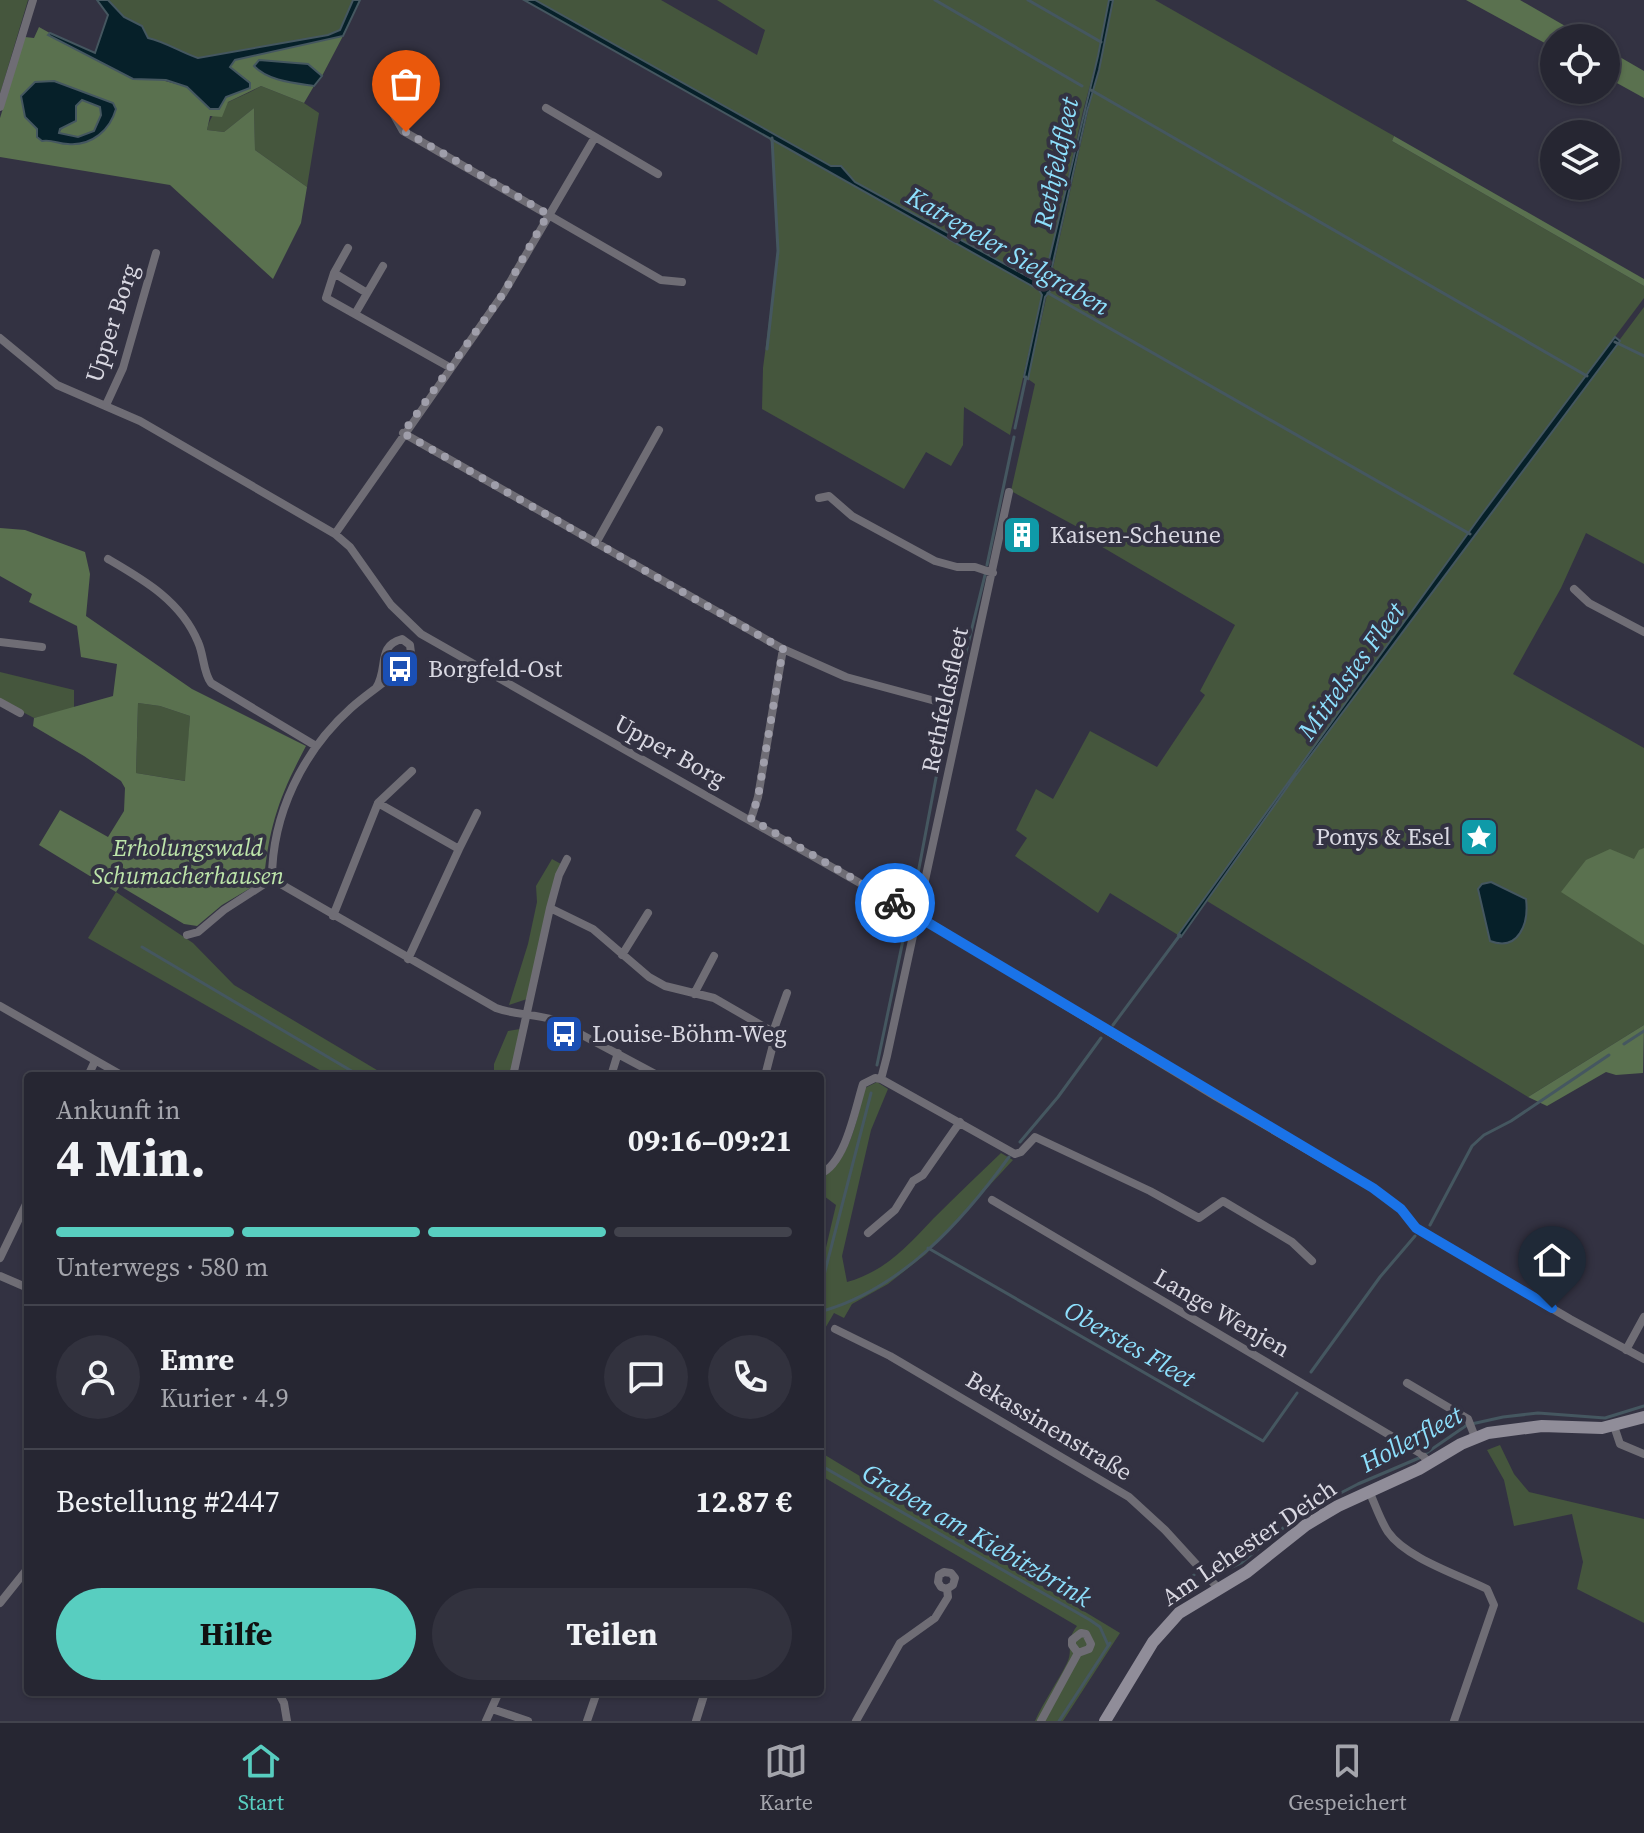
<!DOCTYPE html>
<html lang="de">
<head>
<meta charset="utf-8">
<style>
	:root { --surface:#262632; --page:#32323e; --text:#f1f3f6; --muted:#a4a5ac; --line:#42434d; --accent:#58cec0 }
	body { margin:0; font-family:"Source Serif 4",serif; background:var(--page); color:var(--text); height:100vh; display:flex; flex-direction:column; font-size:30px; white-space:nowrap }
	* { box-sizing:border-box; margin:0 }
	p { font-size:26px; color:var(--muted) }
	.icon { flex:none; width:44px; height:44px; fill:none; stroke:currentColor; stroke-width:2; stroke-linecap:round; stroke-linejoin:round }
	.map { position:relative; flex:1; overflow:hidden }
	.drawer { position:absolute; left:24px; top:1072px; width:800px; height:624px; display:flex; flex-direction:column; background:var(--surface); border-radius:8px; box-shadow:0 2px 6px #0004,0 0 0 2px var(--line) }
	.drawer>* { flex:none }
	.fabs { position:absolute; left:1540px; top:24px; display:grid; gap:16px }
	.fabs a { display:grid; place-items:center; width:80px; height:80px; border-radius:50%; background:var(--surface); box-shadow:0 2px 6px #0004,0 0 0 2px var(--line); font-size:40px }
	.pin { position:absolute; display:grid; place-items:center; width:68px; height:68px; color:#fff; margin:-82px -34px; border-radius:50% 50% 50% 0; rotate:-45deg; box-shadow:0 0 8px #0007 }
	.pin .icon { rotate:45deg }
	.courier { position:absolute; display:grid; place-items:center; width:80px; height:80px; margin:-40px; border:6px solid #1a73e8; border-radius:50%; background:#fff; color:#222; box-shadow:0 2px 10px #0007 }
	.headline em { font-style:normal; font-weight:700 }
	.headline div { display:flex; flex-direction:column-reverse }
	.headline { display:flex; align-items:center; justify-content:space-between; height:136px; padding:0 32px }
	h1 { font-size:52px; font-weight:700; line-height:60px }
	.bar { display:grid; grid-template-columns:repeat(4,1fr); gap:12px 8px; align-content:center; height:96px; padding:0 32px }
	.bar i { height:10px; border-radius:6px; background:var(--line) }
	.bar .selected { background:var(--accent) }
	.bar p { grid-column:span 4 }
	.line { display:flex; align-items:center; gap:20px; padding:0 32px; border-top:2px solid var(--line) }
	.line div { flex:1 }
	.round { display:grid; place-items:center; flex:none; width:84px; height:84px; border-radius:42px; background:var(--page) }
	.action { display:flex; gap:16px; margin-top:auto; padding:16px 32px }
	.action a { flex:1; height:92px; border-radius:48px; background:var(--accent); color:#111; font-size:32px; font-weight:700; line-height:92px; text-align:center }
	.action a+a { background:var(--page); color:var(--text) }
	.dock { display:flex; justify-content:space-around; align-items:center; height:112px; border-top:2px solid var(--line); background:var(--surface); font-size:22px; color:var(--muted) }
	.dock a { display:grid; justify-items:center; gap:4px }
	.dock .selected { color:var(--accent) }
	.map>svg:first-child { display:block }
</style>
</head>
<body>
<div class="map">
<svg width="1644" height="1721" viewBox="0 0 1644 1721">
	<rect width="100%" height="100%" fill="#333242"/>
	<path fill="#45563d" d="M0 0H28L0 94Z
		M108 0H353L340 30 328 35 197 58C180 52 166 42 148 38L142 26 124 17Z
		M535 0H661L757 55 765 30 717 0H1109L1098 56 1083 111 1044 285 854 181 841 166H832Z
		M1113 0H1155L1394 136 1392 141 1644 286V298L1482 514 1178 935 1110 893 1098 913 1015 856 1027 838 1016 830 1036 789 1053 799 1090 731 1157 767 1205 695 1200 691 1235 625 1092 541 1094 536 1011 491 1035 384 1028 379Z
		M261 86 304 103 319 113 307 187 255 150 254 108 224 132 207 130C213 101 239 100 261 86Z
		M769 138 1039 290 1042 294 1010 435 964 407 963 445 951 466 926 452 904 489 762 409 763 368 778 253 772 144Z
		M1644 307V564L1586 533 1561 588 1513 674 1644 748V1025L1528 1097 1207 901 1293 779Z
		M0 672 74 690V708L34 718 0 700Z
		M138 703 160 706 190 716 186 781 136 773Z
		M552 859 561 864 527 999 509 1005 528 944 537 902 536 886Z
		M116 892 193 943 234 985 387 1076H330L88 938Z
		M520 1029 511 1076H494V1064L508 1031Z
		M877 1082 888 1089 871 1130 842 1256 847 1282C884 1272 908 1246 933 1219 955 1197 978 1175 1001 1153L1013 1160 926 1254 888 1284 852 1304 844 1318 834 1313 820 1337V1259L824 1256 836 1205 820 1193 821 1179C851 1159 856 1121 865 1088Z
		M1500 1445 1514 1474 1529 1492 1644 1519V1623L1577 1589 1583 1562 1572 1514 1514 1526 1504 1480 1487 1450Z
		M820 1452 1120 1633 1063 1721H1035C1044 1701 1057 1683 1067 1663 1074 1649 1064 1643 1077 1626L820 1475Z"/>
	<path fill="#5a714f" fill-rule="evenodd" d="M1466 0H1520L1586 38H1554V48Z
		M39 27 107 65 187 87 204 101 239 92 250 82 230 67 235 60 343 36 322 76 308 64 260 60 293 83 314 86 304 103 261 86 228 102 222 117 210 116 207 130 224 132 254 108 255 150 307 187 301 223 273 279 170 185 0 157V118L25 37 34 38ZM54 81 116 109C95 152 79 146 37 137V129Z
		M1606 49 1644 71V98L1606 77Z
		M82 100 100 106 101 115 94 131 78 137 59 133 76 106Z
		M1394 136 1644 279V286L1392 141Z
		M0 528 25 530 85 552 90 574 86 616 192 689 306 746C280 795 269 825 264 880L222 905 197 926 184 924 120 886 116 892 39 845 60 810 108 837 124 811 125 788 121 781 84 756 33 726 34 718 113 696 117 664 81 657 77 626 29 602 32 594 0 576ZM138 703 160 706 190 716 185 781 136 773Z
		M1644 848V945L1561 892 1586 860 1610 849 1634 859 1639 850Z
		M1644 1025 1643 1073 1616 1075 1606 1072 1547 1106 1528 1097Z"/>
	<path fill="#062029" stroke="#455760" stroke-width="2" fill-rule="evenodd" d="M97 0H108L124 17 142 26 148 38C166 42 180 52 198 58L328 35 340 30 353 0H360L343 36 235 60 230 67 250 83V88L226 97 219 109H210L187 87 166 80 133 79 48 35 50 33 95 53 108 15Z
		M524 0H535L831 166H841L855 182 1043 285 1098 56 1109 0H1113L1099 70 1087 111 1048 285 1050 291 1045 297 1028 379 1024 377 1042 295 1039 290Z
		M259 60 308 64 322 76 314 86C294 83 268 81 254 66Z
		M54 81 113 103 116 109C110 130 92 146 68 144 58 144 52 139 42 141L37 137V129L25 117 21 96 35 82ZM82 100 100 107 101 115 94 131 78 137 59 133 60 129 76 121V106Z
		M1615 337 1620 341 1293 779 1181 937 1178 935 1482 514Z
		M1491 882 1526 899C1529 923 1519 952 1490 941L1478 889 1482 884Z"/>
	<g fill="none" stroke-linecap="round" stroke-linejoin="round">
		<path stroke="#455760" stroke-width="3" d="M935 0 1082 86
			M1028 0 1101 42
			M1091 90 1587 376
			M1048 293 1470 534
			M1615 342 1644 356
			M767 349 778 251 772 138
			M1015 428 1026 377
			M987 565 1014 437
			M913 900 939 762 985 575
			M142 947 360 1076
			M1113 1025 1180 935
			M1624 1044 1644 1031
			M877 1065 907 921
			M1020 1142 1058 1097 1101 1038
			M1430 1225 1472 1146 1484 1135 1511 1121 1609 1055
			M928 1248 1263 1441 1297 1393
			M823 1311C902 1288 962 1222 1009 1157
			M820 1322 823 1311 824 1275 871 1093
			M1311 1372 1380 1277 1415 1236
			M820 1465 1090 1620 1100 1627 1108 1645
			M1218 1574 1241 1563 1300 1514 1358 1484 1419 1458 1467 1425 1503 1417 1538 1413 1605 1418 1644 1406
			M1181 1587 1194 1575
			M1059 1721 1110 1643"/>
		<path stroke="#6f6d75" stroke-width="8" d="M0 107 33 0
			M546 108 658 174
			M394 115 403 131 661 280 682 282
			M348 248 334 273 326 298 451 368
			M334 273 367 293
			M355 314 383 266
			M0 338 57 385 140 421 335 534 350 547 391 605 421 634 918 916 1215 1096 1373 1188 1401 1209 1416 1228 1570 1319 1644 1359
			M106 405 123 368 156 253
			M403 433 783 649 846 677 939 702
			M819 498 829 496 852 516 935 561 957 567H975L993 573
			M335 534 503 294 595 137
			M596 543 659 430
			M108 559C144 580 181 601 198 642 204 655 203 672 211 683L316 746
			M1574 589 1589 603 1644 632
			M0 642 42 647
			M376 688C389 668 376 646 402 639L410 645 411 653 409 661C391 679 370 691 351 708 303 751 272 814 272 879L496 1008C515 1015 535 1014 554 1020L659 1076
			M0 702 20 713
			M378 803 412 771
			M751 819 758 797 783 649
			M459 849 477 813
			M550 908 559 875 567 859
			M333 916 378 803 459 849 408 959
			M187 935 198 932 224 910 272 879
			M622 955 648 913
			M694 994 714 956
			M0 1006 123 1076
			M773 1032 787 993
			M88 1076 95 1061
			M513 1076 550 908 593 929 649 977 665 986 714 998 773 1032 775 1037 765 1076
			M611 1076 618 1053
			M881 1079 1015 1154 1021 1152 1035 1137 1150 1191 1199 1218 1223 1201 1292 1242 1312 1261
			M820 1174C846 1163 855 1109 863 1084L875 1078 881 1079 887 1056 1009 492
			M992 1200 1420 1453 1430 1463
			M868 1233 895 1210 913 1181 923 1175 960 1122
			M0 1258 28 1200
			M0 1276 28 1288
			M835 1329 890 1356 1129 1497 1165 1530 1218 1588
			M1626 1350 1644 1317
			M1407 1383 1468 1419 1475 1437
			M1614 1426 1620 1444 1644 1454
			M1369 1491C1375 1504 1380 1520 1388 1532 1406 1558 1459 1575 1487 1589L1494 1605 1454 1721
			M0 1603 28 1568
			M278 1692 284 1703 287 1721
			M492 1709 528 1721
			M486 1721 499 1692
			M587 1721 597 1692
			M696 1721 705 1692
			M856 1721 900 1643 935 1618 948 1597 947 1589 953 1585 955 1578 951 1573 944 1572 939 1575 938 1582 941 1587 947 1589
			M1041 1721 1078 1653 1089 1649 1091 1644 1086 1634 1081 1633 1072 1640V1645L1078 1653"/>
		<path stroke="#908d99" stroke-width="12" d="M1105 1721 1153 1642 1179 1613 1247 1572 1306 1525 1338 1506 1419 1469 1461 1444 1488 1433 1542 1426 1602 1428 1644 1417"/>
	</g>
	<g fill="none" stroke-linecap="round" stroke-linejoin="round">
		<path stroke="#9f9eaa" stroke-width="8" stroke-dasharray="0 14.4" d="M406 132 548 214 503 294 403 433 783 649 758 797 751 819 895 903"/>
		<path stroke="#1a73e8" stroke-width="10" d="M895 903 1373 1188 1401 1209 1416 1228 1552 1308"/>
	</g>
	<defs>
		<symbol id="building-square" viewBox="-11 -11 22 22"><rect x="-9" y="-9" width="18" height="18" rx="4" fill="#0f9aa8" stroke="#333242"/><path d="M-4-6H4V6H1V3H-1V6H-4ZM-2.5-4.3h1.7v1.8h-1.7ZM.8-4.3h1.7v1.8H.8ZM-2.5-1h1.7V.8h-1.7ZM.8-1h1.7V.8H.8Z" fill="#fff"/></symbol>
		<symbol id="bus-square" viewBox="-11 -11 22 22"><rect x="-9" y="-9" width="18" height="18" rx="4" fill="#1a4fb4" stroke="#333242"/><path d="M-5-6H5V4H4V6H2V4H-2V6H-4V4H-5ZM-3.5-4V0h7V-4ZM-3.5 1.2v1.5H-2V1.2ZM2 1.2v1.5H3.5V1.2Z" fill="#fff"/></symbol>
		<symbol id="sight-square" viewBox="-11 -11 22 22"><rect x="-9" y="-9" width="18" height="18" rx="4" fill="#0f9aa8" stroke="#333242"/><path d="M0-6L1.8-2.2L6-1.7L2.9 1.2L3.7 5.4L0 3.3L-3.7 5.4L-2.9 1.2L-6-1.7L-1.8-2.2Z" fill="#fff"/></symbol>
	</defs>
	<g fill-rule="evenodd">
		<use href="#building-square" x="1000" y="513" width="44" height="44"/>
		<use href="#bus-square" x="378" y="647" width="44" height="44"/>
		<use href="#sight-square" x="1457" y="815" width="44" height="44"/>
		<use href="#bus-square" x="542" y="1012" width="44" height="44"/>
	</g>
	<g text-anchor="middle" stroke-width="8" stroke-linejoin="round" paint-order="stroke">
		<g font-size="24" fill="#d9d8e2" stroke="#333242">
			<text transform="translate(112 323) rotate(-72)" y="8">Upper Borg</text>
			<text transform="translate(945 700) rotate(-78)" y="8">Rethfeldsfleet</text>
			<text transform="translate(670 751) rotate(29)" y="8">Upper Borg</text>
			<text transform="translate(1222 1313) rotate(30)" y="8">Lange Wenjen</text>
			<text transform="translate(1049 1426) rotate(31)" y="8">Bekassinenstraße</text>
			<text transform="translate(1249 1543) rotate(-34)" y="8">Am Lehester Deich</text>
		</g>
		<g font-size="24" fill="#d9d8e2" stroke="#333242" text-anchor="start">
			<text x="1050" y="543">Kaisen-Scheune</text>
			<text x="428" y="677">Borgfeld-Ost</text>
			<text x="1451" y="845" text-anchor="end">Ponys &amp; Esel</text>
			<text x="592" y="1042">Louise-Böhm-Weg</text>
		</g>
		<g font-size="24" font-style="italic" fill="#bde5aa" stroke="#333242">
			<text x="188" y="856">Erholungswald<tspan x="188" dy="28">Schumacherhausen</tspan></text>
		</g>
		<g font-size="26" font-style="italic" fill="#8ddffc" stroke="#333242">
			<text transform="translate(1056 163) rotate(-78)" y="9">Rethfeldfleet</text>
			<text transform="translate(1008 251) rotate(30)" y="9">Katrepeler Sielgraben</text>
			<text transform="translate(1351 671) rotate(-54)" y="9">Mittelstes Fleet</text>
			<text transform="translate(1130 1344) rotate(30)" y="9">Oberstes Fleet</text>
			<text transform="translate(1411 1439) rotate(-28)" y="9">Hollerfleet</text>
			<text transform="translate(977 1535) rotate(30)" y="9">Graben am Kiebitzbrink</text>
		</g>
	</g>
</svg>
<div class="fabs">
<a><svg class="icon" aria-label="locate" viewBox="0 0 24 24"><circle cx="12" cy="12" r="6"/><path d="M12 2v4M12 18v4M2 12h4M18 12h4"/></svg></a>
<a><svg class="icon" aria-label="layers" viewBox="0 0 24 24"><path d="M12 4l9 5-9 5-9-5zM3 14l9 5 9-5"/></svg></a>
</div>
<div class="pin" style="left:406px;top:132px;background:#ea580c"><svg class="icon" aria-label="bag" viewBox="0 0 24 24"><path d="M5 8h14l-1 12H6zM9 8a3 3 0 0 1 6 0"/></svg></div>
<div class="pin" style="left:1552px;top:1308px;background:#1f2937"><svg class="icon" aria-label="home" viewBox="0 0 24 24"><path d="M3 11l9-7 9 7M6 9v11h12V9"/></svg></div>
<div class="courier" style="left:895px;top:903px"><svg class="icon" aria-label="bike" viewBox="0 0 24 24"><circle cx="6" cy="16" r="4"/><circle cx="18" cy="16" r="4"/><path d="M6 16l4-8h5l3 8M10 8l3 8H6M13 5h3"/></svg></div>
<section class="drawer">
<div class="headline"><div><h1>4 Min.</h1><p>Ankunft in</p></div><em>09:16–09:21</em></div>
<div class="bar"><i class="selected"></i><i class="selected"></i><i class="selected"></i><i></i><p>Unterwegs · 580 m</p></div>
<div class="line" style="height:144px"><a class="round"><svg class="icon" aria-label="person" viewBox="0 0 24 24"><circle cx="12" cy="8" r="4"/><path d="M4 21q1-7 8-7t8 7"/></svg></a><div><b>Emre</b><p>Kurier · 4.9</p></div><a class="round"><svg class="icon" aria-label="chat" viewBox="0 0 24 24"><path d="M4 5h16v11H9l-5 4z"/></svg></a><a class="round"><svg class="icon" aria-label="phone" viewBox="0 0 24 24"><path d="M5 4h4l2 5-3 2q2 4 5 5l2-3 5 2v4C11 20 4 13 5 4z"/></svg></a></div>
<div class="line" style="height:104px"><div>Bestellung #2447</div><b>12.87 €</b></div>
<div class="action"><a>Hilfe</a><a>Teilen</a></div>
</section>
</div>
<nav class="dock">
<a class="selected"><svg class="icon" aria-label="home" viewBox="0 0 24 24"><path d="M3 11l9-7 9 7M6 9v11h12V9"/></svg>Start</a>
<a><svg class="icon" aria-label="map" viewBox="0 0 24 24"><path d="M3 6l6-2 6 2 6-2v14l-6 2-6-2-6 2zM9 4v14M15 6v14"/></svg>Karte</a>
<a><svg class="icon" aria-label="saved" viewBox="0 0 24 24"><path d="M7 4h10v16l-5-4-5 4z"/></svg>Gespeichert</a>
</nav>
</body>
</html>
